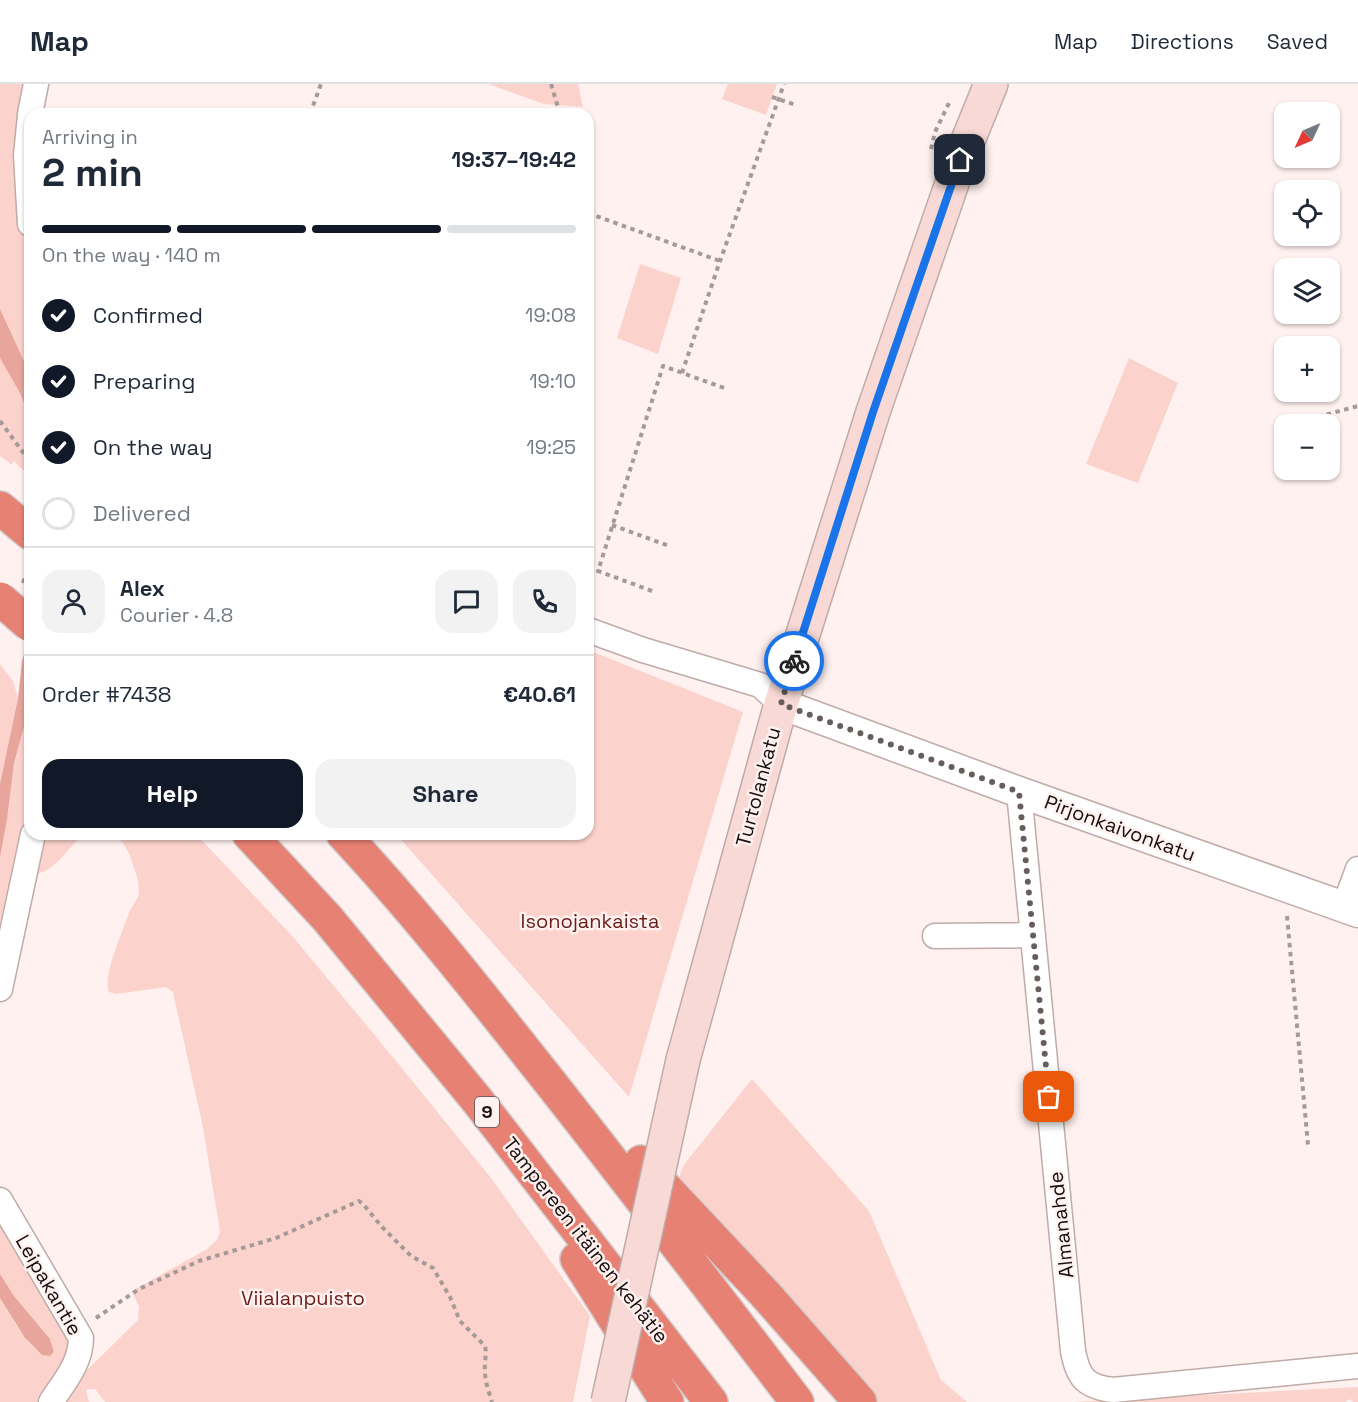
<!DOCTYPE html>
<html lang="en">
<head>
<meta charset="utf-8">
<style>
	:root { --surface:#fff; --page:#f2f2f3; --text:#1f2937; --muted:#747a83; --line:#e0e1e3; --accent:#111827 }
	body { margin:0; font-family:"Space Grotesk",sans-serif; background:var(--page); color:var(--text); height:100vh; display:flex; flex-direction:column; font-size:22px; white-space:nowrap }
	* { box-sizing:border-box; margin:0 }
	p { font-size:20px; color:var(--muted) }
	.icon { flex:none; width:33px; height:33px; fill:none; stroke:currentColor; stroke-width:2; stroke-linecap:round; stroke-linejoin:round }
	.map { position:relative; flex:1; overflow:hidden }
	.sheet { position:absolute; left:24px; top:24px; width:570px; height:732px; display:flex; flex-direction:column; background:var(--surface); border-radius:18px; box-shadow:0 2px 4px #0004 }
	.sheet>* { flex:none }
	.needle { width:39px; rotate:226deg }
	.controls { position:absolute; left:1274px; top:18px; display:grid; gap:12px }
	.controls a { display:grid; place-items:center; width:66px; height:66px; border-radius:12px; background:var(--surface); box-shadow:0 2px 4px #0004; font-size:30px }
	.pin { position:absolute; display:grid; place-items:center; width:51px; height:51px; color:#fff; margin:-26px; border-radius:12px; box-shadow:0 3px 9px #0006 }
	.courier { position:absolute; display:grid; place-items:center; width:60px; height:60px; margin:-30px; border:4px solid #1a73e8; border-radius:50%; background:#fff; color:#222; box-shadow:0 2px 8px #0007 }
	.head em { font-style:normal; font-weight:700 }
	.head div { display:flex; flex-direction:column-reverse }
	.head { display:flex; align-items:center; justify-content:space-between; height:102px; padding:0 18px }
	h1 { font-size:39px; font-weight:700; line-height:45px }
	.bar { display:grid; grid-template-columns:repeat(4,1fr); gap:9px 6px; align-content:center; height:72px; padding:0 18px }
	.bar i { height:8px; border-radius:4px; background:var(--line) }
	.bar .selected { background:var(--accent) }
	.bar p { grid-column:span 4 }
	.line { display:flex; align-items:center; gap:15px; padding:0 18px; border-top:2px solid var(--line) }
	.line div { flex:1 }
	.round { display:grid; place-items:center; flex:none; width:63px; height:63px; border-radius:18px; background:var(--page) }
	ol { padding:0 18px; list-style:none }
	li { display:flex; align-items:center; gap:18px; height:66px }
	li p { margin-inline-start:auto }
	li .icon { padding:6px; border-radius:50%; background:var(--accent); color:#fff; stroke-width:4 }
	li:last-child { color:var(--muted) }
	li i { width:33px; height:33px; border:3px solid var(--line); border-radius:50% }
	.button { display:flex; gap:12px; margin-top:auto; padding:12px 18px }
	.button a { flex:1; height:69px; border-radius:18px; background:var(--accent); color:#fff; font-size:24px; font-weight:700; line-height:69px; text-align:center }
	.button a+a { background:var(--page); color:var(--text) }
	header { display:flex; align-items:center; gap:36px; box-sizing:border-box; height:84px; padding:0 30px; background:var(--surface); border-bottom:2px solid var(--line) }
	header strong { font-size:28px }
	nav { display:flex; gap:33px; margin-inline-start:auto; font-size:21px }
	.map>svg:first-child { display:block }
</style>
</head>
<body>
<header>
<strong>Map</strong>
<nav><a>Map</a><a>Directions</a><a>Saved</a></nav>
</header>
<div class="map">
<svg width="1358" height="1318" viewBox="0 0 1358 1318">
	<rect width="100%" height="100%" fill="#fef1ef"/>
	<path fill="#fcd3cc" d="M0 0H26L23 143 30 185V290L0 225Z
		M488 0H578L583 23 544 20Z
		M728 0H777L766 31 722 15Z
		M640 180 681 194 658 270 617 254Z
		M0 274 20 309 30 334V392L13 377 12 381 0 372Z
		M1129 274 1178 299 1138 399 1086 380Z
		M588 566 743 628 629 1013 396 750H588Z
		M0 580 13 597 18 614 0 700Z
		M30 621V713L0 840V773L7 736 14 679Z
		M44 750H84C67 764 58 785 36 790Z
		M109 750H196L293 853 392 972 491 1094 590 1232 573 1318H105L95 1305 86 1306 89 1318H65L87 1286 138 1236 139 1223 132 1207 207 1165 217 1156 220 1148 203 1043 173 908 166 903 116 910 109 908C102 893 123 846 129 829 131 823 136 818 138 813 141 801 134 783 130 772 125 761 121 753 109 750Z
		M752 995 869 1127 941 1296 967 1318H869L677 1100 683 1082Z
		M0 1142 37 1193 71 1255 66 1277 37 1318H0V1214C12 1231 29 1271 50 1272L54 1268 50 1255 14 1212 0 1190Z
		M1358 1303V1318H1353L1350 1315 1345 1318H1072Z"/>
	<path fill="#e7a59c" d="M0 225 30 290V334L20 309 0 274Z
		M30 550V621L14 679 7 736 0 773V700L18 614 22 577Z
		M0 1190 14 1212 50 1255 54 1268 50 1272 42 1271 25 1254 0 1214Z"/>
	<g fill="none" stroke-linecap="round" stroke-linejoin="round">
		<defs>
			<path id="minor" d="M30 30 36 0
				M30 32 26 71 30 140
				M588 546 643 566 760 601 781 620
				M1019 708 1073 1267C1078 1294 1086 1303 1113 1306L1358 1282
				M1344 823 1358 785
				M935 852 1033 851
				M0 905 33 750
				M0 1116 81 1254C81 1279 64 1298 51 1318"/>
			<path id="tertiary" d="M781 620 1019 708 1358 828"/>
			<path id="secondary" d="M683 976 781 620 873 328 960 76 991 0"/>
			<path id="motorway" d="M0 424 30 449
				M249 750 327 834 477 1016 711 1318
				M343 750C409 821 470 897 530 973 621 1087 709 1203 797 1318
				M641 1078 765 1210 860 1318
				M577 1175 667 1318"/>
		</defs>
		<use href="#minor" stroke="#bfaba7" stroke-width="27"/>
		<use href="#tertiary" stroke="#bfaba7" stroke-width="33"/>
		<use href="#secondary" stroke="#bfaba7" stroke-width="36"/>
		<use href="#motorway" stroke="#d0cfcf" stroke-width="36"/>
		<path stroke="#a59a99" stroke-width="4" stroke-dasharray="4.5 4.5" stroke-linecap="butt" d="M551 0 560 30
			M772 13 796 21
			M310 30 321 0
			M931 65 935 48 949 19
			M588 129 720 177
			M682 289 720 177 784 0
			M0 337 30 378
			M1292 340 1358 322
			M1279 344 1284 343
			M612 441 669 462
			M588 484 598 487
			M23 499 30 477
			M652 507 598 487 663 282 727 305
			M1287 832 1308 1061
			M96 1234 139 1205 199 1177 276 1154 359 1117 363 1120 382 1143 411 1172 433 1184 450 1213 460 1237 485 1262C487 1270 484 1279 485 1288 485 1298 489 1308 492 1318"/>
		<use href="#minor" stroke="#fff" stroke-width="24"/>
		<use href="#tertiary" stroke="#fff" stroke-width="30"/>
		<use href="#secondary" stroke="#f8d9d5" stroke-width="33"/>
		<use href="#motorway" stroke="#e68174" stroke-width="33"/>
		<defs>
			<path id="secondary-bridge" d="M608 1318 683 976"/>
			<path id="motorway-bridge" d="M0 515 30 541"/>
		</defs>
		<use href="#secondary-bridge" stroke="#bfaba7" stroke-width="36" stroke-linecap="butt"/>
		<use href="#motorway-bridge" stroke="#d0cfcf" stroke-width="36" stroke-linecap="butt"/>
		<use href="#secondary-bridge" stroke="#f8d9d5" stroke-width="33"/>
		<use href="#motorway-bridge" stroke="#e68174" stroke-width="33"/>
	</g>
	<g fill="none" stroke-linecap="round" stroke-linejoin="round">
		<path stroke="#675d5c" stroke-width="6" stroke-dasharray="0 10.8" d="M794 577 781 620 1019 708 1049 1013"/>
		<path stroke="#1a73e8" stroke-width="8" d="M794 577 873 328 960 76"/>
	</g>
	<g text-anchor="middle" stroke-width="5" stroke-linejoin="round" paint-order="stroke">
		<rect fill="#fef1ef" stroke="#5b5251" stroke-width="1.5" x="475" y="1013" width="24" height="30" rx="4.5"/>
		<g font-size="18" font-weight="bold" fill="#150e0d">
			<text x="487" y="1034">9</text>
		</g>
		<g font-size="20" fill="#150e0d" stroke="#fef1ef">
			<text transform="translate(758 703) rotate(-75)" y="7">Turtolankatu</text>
			<text transform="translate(1120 744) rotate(20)" y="7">Pirjonkaivonkatu</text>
			<text transform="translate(1061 1141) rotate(-96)" y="7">Almanahde</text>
			<text transform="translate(586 1156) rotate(52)" y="7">Tampereen itäinen kehätie</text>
			<text transform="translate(49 1201) rotate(60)" y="7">Leipakantie</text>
		</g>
		<g font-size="20" fill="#6a1d18" stroke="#fef1ef">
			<text x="590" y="844">Isonojankaista</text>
			<text x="303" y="1221">Viialanpuisto</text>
		</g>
	</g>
</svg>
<div class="controls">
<a><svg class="needle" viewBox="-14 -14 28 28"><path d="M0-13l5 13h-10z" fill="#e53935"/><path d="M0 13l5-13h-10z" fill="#747a83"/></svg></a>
<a><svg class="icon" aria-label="locate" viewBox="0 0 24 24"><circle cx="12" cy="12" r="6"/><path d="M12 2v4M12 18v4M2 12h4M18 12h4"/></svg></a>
<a><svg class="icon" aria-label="layers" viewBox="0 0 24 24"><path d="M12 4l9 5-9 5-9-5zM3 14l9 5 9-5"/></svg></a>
<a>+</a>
<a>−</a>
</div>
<div class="pin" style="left:1049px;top:1013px;background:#ea580c"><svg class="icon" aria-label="bag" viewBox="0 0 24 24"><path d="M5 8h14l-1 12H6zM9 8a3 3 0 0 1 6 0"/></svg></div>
<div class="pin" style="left:960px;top:76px;background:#1f2937"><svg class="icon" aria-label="home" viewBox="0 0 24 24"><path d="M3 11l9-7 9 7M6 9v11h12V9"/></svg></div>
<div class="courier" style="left:794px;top:577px"><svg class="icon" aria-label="bike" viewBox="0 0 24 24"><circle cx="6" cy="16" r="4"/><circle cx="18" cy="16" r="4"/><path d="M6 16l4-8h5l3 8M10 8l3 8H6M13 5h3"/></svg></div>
<section class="sheet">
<div class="head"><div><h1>2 min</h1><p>Arriving in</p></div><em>19:37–19:42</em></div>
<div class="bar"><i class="selected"></i><i class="selected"></i><i class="selected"></i><i></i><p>On the way · 140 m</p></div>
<ol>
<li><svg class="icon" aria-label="check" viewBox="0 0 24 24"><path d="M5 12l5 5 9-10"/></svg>Confirmed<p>19:08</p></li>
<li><svg class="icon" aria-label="check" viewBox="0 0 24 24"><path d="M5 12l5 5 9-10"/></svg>Preparing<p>19:10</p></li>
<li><svg class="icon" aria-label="check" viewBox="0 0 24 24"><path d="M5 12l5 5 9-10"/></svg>On the way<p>19:25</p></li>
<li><i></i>Delivered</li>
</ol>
<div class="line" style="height:108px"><a class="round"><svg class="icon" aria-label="person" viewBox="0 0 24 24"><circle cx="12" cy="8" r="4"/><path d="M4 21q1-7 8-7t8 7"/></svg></a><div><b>Alex</b><p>Courier · 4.8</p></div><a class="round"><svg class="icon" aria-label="chat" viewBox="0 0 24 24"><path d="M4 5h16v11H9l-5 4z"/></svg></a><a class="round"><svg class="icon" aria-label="phone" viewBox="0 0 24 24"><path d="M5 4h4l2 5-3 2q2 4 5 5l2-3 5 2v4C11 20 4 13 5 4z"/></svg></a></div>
<div class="line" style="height:78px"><div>Order #7438</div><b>€40.61</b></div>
<div class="button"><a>Help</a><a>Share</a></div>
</section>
</div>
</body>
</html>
